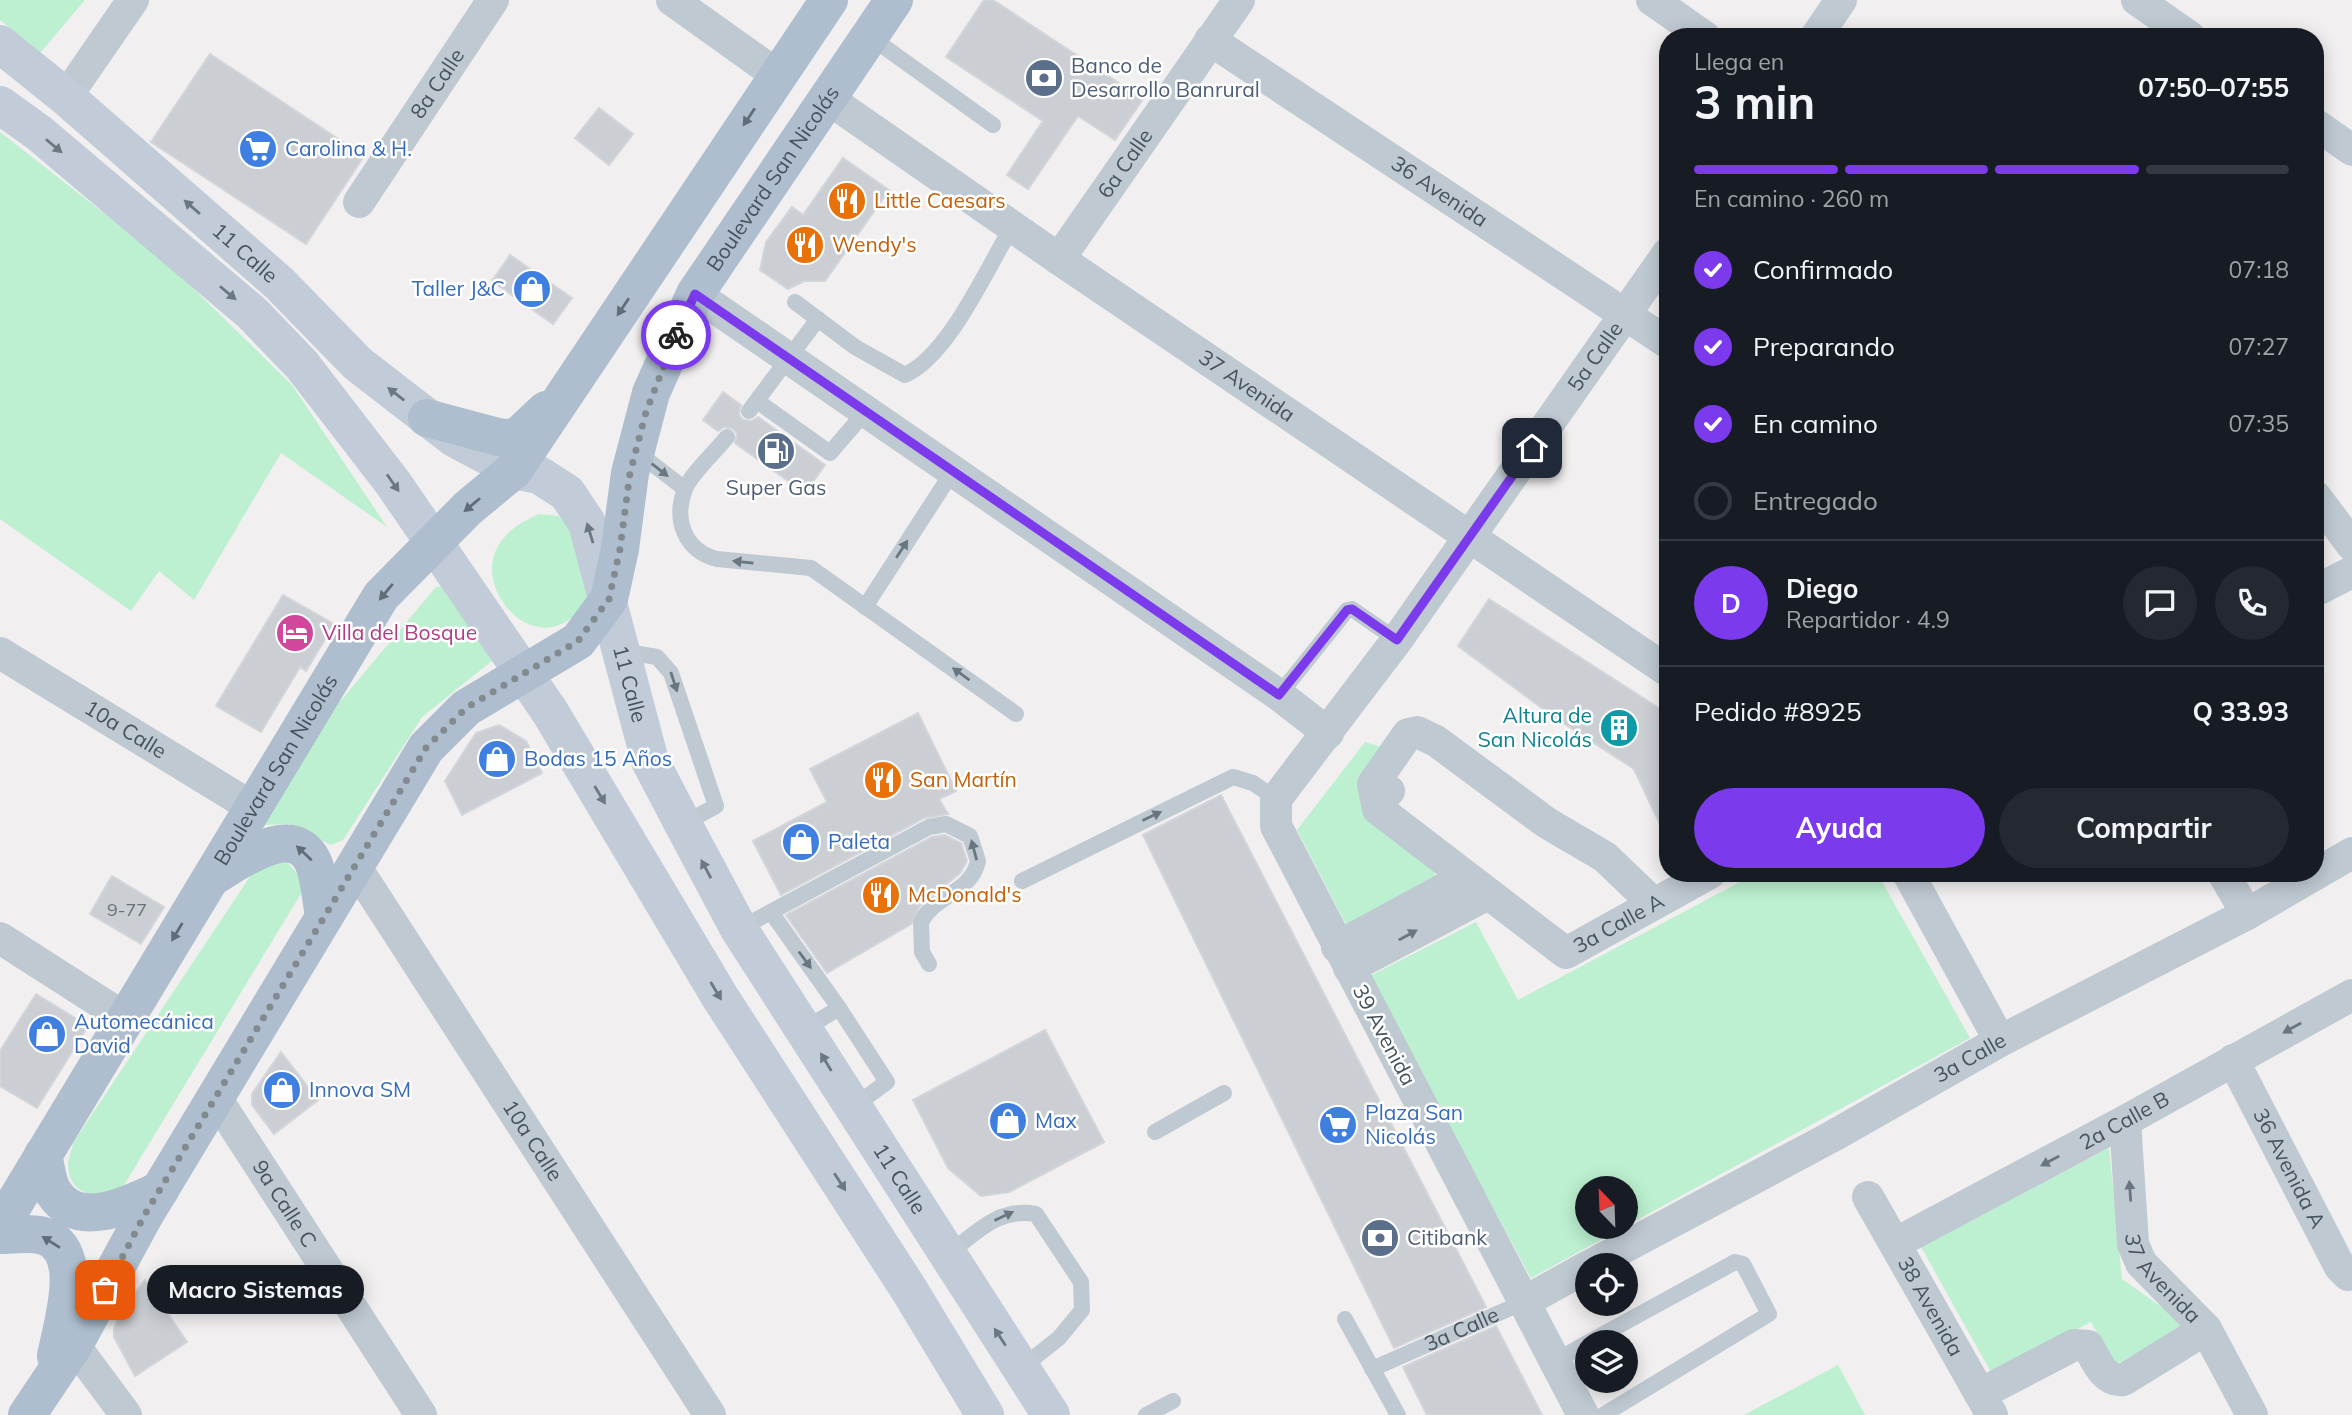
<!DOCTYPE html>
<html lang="es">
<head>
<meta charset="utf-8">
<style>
	:root { --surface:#171b24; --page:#242831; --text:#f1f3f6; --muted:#9ea1a6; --line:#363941; --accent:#7c3aed }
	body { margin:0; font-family:Mulish,sans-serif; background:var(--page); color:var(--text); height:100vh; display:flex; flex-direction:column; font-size:26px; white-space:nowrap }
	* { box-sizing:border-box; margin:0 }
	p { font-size:23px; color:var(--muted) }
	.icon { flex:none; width:38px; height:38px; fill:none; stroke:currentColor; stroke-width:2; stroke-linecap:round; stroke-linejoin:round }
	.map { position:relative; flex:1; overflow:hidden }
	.details { position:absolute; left:1659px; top:28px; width:665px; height:854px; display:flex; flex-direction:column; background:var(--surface); border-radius:28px; box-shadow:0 4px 18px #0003 }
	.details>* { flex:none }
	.needle { width:46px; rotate:337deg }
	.fabs { position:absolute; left:1575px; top:1176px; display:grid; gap:14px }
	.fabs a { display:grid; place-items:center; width:63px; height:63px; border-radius:50%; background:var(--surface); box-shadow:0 4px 18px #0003; font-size:35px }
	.pin { position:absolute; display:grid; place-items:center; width:60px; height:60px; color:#fff; margin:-30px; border-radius:14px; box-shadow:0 4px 10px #0006 }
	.courier { position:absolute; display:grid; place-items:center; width:70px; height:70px; margin:-35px; border:5px solid #7c3aed; border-radius:50%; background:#fff; color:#222; box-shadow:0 2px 9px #0007 }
	.bubble { position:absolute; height:49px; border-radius:24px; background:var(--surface); box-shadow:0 4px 18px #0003; font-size:23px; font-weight:700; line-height:49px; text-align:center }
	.headline em { font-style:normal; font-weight:700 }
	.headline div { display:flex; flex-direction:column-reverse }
	.headline { display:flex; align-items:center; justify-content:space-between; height:119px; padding:0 35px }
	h1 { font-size:46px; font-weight:700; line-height:52px }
	.bar { display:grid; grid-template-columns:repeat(4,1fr); gap:10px 7px; align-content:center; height:84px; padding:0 35px }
	.bar i { height:9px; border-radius:5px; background:var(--line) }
	.bar .selected { background:var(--accent) }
	.bar p { grid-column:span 4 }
	.line { display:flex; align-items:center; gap:18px; padding:0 35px; border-top:2px solid var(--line) }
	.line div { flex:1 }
	.round { display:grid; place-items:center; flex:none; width:74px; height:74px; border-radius:37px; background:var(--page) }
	ol { padding:0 35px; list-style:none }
	li { display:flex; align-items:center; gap:21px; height:77px }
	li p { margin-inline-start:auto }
	li .icon { padding:7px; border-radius:50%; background:var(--accent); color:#fff; stroke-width:4 }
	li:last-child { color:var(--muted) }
	li i { width:38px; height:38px; border:4px solid var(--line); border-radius:50% }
	.action { display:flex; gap:14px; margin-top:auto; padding:14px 35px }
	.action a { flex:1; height:80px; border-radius:42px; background:var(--accent); color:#fff; font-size:28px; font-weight:700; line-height:80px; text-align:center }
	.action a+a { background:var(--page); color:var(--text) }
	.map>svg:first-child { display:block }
</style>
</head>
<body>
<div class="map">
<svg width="2352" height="1415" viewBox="0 0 2352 1415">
	<rect width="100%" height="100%" fill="#f1efef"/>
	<path fill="#bcf0d0" d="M0 0H85L40 53 0 20Z
		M0 132 165 261 292 385 387 527 281 453 194 600 159 571 131 611 0 519Z
		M539 514 559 516 576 535 588 597C545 673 467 590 500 543 510 528 524 521 539 514Z
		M447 586 493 660 422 717 343 840 331 845 289 824 263 825 338 704 436 587Z
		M1365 742 1385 748 1368 775 1434 868 1436 885 1349 930 1297 830Z
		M272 861 288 863 301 878 302 892 118 1195C97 1199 68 1194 68 1165 68 1158 72 1150 73 1143L247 881 254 870Z
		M1757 873H1877L1970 1038 1626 1226V1188H1587V1227H1624L1531 1278 1368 977 1476 922 1518 1000Z
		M2109 1148 2122 1279 2187 1325 2115 1365 2091 1322 1992 1374 1921 1247Z
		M1838 1365 1865 1415H1744Z"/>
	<path fill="#cbced3" stroke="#d3d5da" stroke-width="2" d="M984 0H993L1143 99 1115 140 1078 116 1028 189 1007 175 1043 121 946 57Z
		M210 54 364 156 306 244 151 142Z
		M599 108 633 134 609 165 575 138Z
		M843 158 889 190 825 281H804L788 289 760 270 766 242 792 207 803 215Z
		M510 255 572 298 553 324 492 281Z
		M723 392 741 405 739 414 743 420 752 421 758 417 825 465 805 493 735 443 737 434 733 429 724 427 718 431 703 420Z
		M283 595 334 624 306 671 300 667 261 732 216 706Z
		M1489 599 1668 714V841L1634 769 1554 717 1458 646Z
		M918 713 956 791 939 799 948 814 924 818 781 895 753 841 827 802 810 769Z
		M499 725 526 741 542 773 462 815 445 781 476 733Z
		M1221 795 1486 1307 1394 1348 1143 835Z
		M944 835 961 843 967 861 960 873 920 906 911 924 827 973 786 915 932 837Z
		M112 876 164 907 141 944 90 914Z
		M36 994 88 1026 37 1108 0 1086V1051Z
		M1045 1030 1104 1142 1009 1192 981 1196 948 1168 913 1100Z
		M281 1052 318 1100 274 1134 252 1105V1094Z
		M145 1280 187 1342 135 1376 114 1337V1329L121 1312Z
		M1496 1326 1542 1415H1427L1403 1367Z"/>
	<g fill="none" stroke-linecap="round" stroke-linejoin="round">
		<g stroke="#bfc9d1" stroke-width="16">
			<path d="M869 36 993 125"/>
			<path d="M795 302 855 347 905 375C949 355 986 270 1012 227"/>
			<path d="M757 401 830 453 866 411"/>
			<path d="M749 411 818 319"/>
			<path d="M727 437C716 451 691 474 685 489 673 520 685 551 717 559L811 568 1016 714"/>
			<path d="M637 452 685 489"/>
			<path d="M865 607 953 471"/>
			<path d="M622 651 657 657 671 673 716 806 683 824"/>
			<path d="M1279 695 1347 610 1352 609 1397 640"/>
			<path d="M1022 881 1233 777 1253 783 1276 799"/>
			<path d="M771 912 839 1008 887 1082 853 1107"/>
			<path d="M739 929 929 827 946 824 970 836 978 861C971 893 935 895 921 922L922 952 929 964"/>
			<path d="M805 1029 839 1008"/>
			<path d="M1155 1132 1224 1093"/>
			<path d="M947 1255C976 1233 998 1207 1036 1214L1081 1282 1082 1310 1059 1338 1021 1368"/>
			<path d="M1345 1319 1398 1415"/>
			<path d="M1589 1342 1735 1262 1743 1264 1769 1314 1603 1415"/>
			<path d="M1556 1361 1587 1343"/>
			<path id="s1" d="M1372 1369 1524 1302"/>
			<path d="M1146 1415 1173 1401"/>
		</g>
		<g stroke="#bfc9d1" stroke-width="32">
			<path d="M672 0 777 75"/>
			<path d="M1652 0 1705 37"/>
			<path d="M2137 0 2190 37"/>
			<path d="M1816 37 1841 0"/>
			<path id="s2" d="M1210 40 1668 343"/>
			<path d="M66 97 133 0"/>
			<path id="s3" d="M827 98 1059 259 1668 671"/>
			<path d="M2315 124 2352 150"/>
			<path id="s4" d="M359 202 493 0"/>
			<path id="s5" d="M1059 259 1239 0"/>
			<path d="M695 294 1279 695 1328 733"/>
			<path d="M2315 496 2352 545"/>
			<path d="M2315 591 2352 572"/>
			<path id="s6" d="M0 653 252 807"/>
			<path id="s7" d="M1389 791 1377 804 1378 809 1566 953 1710 873"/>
			<path d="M1377 804 1373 784 1408 734 1417 732 1436 741 1547 823 1605 857 1654 904"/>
			<path id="s8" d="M355 866 710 1415"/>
			<path d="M1908 873 2000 1041"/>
			<path d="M2223 873 2247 914"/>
			<path d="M0 938 125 1018"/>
			<path d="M1337 947 1466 877"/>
			<path d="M1349 968 1488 894"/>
			<path id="s9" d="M2233 1060 2340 1267 2348 1275 2352 1274"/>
			<path id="s10" d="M216 1098 421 1415"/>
			<path id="s11" d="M2125 1121 2133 1244 2141 1263 2206 1329 2252 1415"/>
			<path id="s12" d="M1868 1197 1992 1415"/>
			<path id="s13" d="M1896 1243 2125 1121 2352 995"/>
			<path id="s14" d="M1591 1265 1833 1136 2000 1041 2247 914 2352 853"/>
			<path d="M1524 1302 1587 1267"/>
			<path d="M74 1345 126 1415"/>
			<path d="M1980 1394 2074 1345 2088 1346C2096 1360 2104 1382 2123 1380L2206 1329"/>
			<path id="s15" d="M1583 1415 1276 826V799L1397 640 1668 253"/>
		</g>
		<g stroke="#c1ccd8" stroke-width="38">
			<path id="s16" d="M0 44 66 97 279 283 358 364 454 438 514 470 539 475 567 493 587 523 650 761 683 824 739 929 1051 1415"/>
			<path d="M0 105 39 133 252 313 302 365 393 483 550 712 720 997 908 1288 985 1415"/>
		</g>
		<g stroke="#aebece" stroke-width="38">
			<path d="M427 418 502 438 517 437 546 410"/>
			<path d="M211 878C238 862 297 816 315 867 320 882 321 900 324 916"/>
			<path d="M43 1155C46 1166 47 1183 54 1193 79 1231 130 1204 160 1190"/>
			<path id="s17" d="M0 1227 381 596 468 508 514 470 829 0"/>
			<path d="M0 1235C14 1235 30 1232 44 1236 87 1250 62 1324 56 1356"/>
			<path id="s18" d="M27 1415 74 1345 144 1216 426 748 466 708 578 641 609 599 620 549 630 473 651 393 695 294 894 0"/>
		</g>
	</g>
	<defs><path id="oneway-solid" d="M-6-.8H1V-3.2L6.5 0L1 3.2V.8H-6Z" transform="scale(1.75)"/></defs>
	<g fill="#606d78">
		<use href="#oneway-solid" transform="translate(749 117) rotate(124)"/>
		<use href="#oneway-solid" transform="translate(623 307) rotate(124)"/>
		<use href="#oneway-solid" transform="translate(472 505) rotate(140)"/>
		<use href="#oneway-solid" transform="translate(386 592) rotate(130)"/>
		<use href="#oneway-solid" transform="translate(304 853) rotate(-137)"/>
		<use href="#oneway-solid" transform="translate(177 932) rotate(121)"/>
		<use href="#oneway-solid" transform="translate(51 1242) rotate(-148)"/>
	</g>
	<g fill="#6b7781">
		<use href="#oneway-solid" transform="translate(54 146) rotate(40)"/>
		<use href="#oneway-solid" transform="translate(192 207) rotate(-139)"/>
		<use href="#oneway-solid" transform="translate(228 293) rotate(40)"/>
		<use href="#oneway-solid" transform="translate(396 394) rotate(-142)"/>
		<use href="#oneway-solid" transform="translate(393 483) rotate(55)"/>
		<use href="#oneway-solid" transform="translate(590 533) rotate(-107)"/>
		<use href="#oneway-solid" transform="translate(600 795) rotate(59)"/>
		<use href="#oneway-solid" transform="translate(706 869) rotate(-118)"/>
		<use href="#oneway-solid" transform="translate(716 991) rotate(59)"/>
		<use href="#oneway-solid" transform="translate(826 1062) rotate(-121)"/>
		<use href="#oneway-solid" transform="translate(840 1182) rotate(57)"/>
		<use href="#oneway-solid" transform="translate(1000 1337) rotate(-123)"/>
	</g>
	<g fill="#6a767f">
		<use href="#oneway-solid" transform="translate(660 470) rotate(38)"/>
		<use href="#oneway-solid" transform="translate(902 549) rotate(-57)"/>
		<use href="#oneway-solid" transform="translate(743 562) rotate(-174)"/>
		<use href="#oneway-solid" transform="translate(961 674) rotate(-144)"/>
		<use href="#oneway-solid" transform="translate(674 682) rotate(72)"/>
		<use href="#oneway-solid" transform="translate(1152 816) rotate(-25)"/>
		<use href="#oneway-solid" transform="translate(974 850) rotate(-105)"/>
		<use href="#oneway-solid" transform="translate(1408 935) rotate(-29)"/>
		<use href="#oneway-solid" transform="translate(805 960) rotate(54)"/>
		<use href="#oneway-solid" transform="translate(2292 1028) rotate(151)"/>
		<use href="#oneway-solid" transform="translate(2050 1161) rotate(152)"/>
		<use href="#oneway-solid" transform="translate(2130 1191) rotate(-94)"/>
		<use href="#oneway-solid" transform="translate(1004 1216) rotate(-25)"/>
	</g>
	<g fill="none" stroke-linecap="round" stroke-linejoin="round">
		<path stroke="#82898f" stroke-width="7" stroke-dasharray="0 12.6" d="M105 1290 144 1216 426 748 466 708 578 641 609 599 620 549 630 473 646 412 676 335"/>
		<path stroke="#7c3aed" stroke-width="9" d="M676 335 695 294 1279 695 1347 610 1352 609 1397 640 1532 448"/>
	</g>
	<defs>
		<symbol id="bank-disc" viewBox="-11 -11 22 22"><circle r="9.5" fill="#5c6f8a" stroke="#fff"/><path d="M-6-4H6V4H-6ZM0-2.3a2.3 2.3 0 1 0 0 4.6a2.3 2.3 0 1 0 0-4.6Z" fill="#fff"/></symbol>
		<symbol id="supermarket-disc" viewBox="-11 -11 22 22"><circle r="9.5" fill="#3f7fe0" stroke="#fff"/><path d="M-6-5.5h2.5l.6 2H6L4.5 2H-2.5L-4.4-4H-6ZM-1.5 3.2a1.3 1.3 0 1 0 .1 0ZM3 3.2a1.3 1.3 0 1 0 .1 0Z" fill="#fff"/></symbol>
		<symbol id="restaurant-disc" viewBox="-11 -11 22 22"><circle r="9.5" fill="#e8710a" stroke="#fff"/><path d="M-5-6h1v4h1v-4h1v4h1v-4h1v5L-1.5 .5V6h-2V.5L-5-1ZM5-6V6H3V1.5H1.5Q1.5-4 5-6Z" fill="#fff"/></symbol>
		<symbol id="shop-disc" viewBox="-11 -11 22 22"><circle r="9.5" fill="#3f7fe0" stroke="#fff"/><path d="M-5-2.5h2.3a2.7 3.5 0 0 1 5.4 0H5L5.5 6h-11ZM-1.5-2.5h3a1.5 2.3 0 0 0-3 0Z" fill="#fff"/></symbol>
		<symbol id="fuel-disc" viewBox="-11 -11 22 22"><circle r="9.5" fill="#5c6f8a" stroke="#fff"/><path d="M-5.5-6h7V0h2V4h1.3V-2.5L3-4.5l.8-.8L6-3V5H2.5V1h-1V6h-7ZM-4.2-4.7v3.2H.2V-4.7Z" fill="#fff"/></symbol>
		<symbol id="hotel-disc" viewBox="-11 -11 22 22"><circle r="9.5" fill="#d1479c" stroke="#fff"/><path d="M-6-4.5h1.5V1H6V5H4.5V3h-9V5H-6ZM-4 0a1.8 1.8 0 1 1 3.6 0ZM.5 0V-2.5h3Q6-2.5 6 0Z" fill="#fff"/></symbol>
		<symbol id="building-disc" viewBox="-11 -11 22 22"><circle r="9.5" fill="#0f9aa8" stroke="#fff"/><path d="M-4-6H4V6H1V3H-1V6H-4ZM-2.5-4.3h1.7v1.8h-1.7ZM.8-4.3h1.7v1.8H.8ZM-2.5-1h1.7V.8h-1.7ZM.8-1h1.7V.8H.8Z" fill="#fff"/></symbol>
	</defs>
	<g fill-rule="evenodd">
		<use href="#bank-disc" x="1022" y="56" width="44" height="44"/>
		<use href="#supermarket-disc" x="236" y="127" width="44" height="44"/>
		<use href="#restaurant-disc" x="825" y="179" width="44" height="44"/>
		<use href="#restaurant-disc" x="783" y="223" width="44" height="44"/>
		<use href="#shop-disc" x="510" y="267" width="44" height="44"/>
		<use href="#fuel-disc" x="754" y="429" width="44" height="44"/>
		<use href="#hotel-disc" x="273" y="611" width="44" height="44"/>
		<use href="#building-disc" x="1597" y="706" width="44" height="44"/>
		<use href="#shop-disc" x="475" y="737" width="44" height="44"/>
		<use href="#restaurant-disc" x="861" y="758" width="44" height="44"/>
		<use href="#shop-disc" x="779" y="820" width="44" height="44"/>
		<use href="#restaurant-disc" x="859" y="873" width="44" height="44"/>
		<use href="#shop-disc" x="25" y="1012" width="44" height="44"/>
		<use href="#shop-disc" x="260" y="1068" width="44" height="44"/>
		<use href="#shop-disc" x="986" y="1099" width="44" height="44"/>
		<use href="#supermarket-disc" x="1316" y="1103" width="44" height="44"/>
		<use href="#bank-disc" x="1358" y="1216" width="44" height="44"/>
	</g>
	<g text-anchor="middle" stroke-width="5" stroke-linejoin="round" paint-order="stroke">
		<g font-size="18" fill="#67717a">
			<text x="127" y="916">9-77</text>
		</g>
		<g font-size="21" fill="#4e5e75" stroke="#fff" text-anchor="start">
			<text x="1071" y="73">Banco de<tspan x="1071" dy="24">Desarrollo Banrural</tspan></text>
			<text x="776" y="495" text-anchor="middle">Super Gas</text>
			<text x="1407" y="1245">Citibank</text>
		</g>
		<g font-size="21" fill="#46525c" stroke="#fff">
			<text dy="7" stroke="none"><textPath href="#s4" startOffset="142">8a Calle</textPath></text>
			<text dy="7" stroke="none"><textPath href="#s5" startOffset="116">6a Calle</textPath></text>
			<text dy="7" stroke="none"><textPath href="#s18" startOffset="1475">Boulevard San Nicolás</textPath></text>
			<text dy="7" stroke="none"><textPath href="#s2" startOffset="275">36 Avenida</textPath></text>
			<text dy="7" stroke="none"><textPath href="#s16" startOffset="322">11 Calle</textPath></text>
			<text dy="7" stroke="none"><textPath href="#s15" startOffset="1237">5a Calle</textPath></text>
			<text dy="7" stroke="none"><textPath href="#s3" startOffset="509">37 Avenida</textPath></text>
			<text dy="7" stroke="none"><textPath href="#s16" startOffset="931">11 Calle</textPath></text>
			<text dy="7" stroke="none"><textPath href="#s6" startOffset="147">10a Calle</textPath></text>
			<text dy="7" stroke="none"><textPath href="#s17" startOffset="534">Boulevard San Nicolás</textPath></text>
			<text dy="7" stroke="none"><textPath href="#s7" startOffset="320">3a Calle A</textPath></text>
			<text transform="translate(1384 1035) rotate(62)" y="7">39 Avenida</text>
			<text dy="7" stroke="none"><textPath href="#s14" startOffset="432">3a Calle</textPath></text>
			<text dy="7" stroke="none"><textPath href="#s13" startOffset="259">2a Calle B</textPath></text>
			<text dy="7" stroke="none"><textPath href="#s8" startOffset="327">10a Calle</textPath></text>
			<text dy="7" stroke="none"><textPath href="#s9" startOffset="122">36 Avenida A</textPath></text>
			<text dy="7" stroke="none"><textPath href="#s16" startOffset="1498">11 Calle</textPath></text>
			<text dy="7" stroke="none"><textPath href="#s10" startOffset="126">9a Calle C</textPath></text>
			<text dy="7" stroke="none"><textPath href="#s11" startOffset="168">37 Avenida</textPath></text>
			<text dy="7" stroke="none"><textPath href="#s12" startOffset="126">38 Avenida</textPath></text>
			<text dy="7" stroke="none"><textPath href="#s1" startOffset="98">3a Calle</textPath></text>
		</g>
		<g font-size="21" fill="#366cbe" stroke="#fff" text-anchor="start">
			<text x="285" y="156">Carolina &amp; H.</text>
			<text x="505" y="296" text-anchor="end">Taller J&amp;C</text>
			<text x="524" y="766">Bodas 15 Años</text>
			<text x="828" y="849">Paleta</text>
			<text x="74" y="1029">Automecánica<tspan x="74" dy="24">David</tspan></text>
			<text x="309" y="1097">Innova SM</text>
			<text x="1365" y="1120">Plaza San<tspan x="1365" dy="24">Nicolás</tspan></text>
			<text x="1035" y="1128">Max</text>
		</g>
		<g font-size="21" fill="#c56008" stroke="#fff" text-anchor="start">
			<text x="874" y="208">Little Caesars</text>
			<text x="832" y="252">Wendy's</text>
			<text x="910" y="787">San Martín</text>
			<text x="908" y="902">McDonald's</text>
		</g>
		<g font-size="21" fill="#b23c85" stroke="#fff" text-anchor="start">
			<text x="322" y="640">Villa del Bosque</text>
		</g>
		<g font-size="21" fill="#0d838f" stroke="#fff" text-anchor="end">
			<text x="1592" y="723">Altura de<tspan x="1592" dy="24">San Nicolás</tspan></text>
		</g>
	</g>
</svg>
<div class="fabs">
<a><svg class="needle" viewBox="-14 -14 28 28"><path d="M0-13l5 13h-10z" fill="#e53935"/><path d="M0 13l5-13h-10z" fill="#9ea1a6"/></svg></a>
<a><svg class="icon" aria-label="locate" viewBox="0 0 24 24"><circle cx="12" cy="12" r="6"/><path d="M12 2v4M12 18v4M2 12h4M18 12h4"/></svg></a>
<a><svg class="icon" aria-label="layers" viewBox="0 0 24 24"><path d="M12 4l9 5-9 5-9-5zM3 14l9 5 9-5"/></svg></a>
</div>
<div class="pin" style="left:105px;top:1290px;background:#ea580c"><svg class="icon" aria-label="bag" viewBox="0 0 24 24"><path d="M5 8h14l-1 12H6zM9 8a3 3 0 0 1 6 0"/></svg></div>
<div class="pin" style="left:1532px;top:448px;background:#1f2937"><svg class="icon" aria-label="home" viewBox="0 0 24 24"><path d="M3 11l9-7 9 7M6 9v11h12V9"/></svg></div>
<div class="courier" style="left:676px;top:335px"><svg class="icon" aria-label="bike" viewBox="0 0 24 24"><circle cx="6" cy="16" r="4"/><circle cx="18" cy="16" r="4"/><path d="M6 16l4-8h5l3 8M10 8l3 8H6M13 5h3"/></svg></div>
<div class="bubble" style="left:147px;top:1265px;width:217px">Macro Sistemas</div>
<section class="details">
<div class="headline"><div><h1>3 min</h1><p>Llega en</p></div><em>07:50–07:55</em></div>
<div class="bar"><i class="selected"></i><i class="selected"></i><i class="selected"></i><i></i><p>En camino · 260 m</p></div>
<ol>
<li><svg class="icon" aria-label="check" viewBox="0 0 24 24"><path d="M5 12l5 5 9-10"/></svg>Confirmado<p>07:18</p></li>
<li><svg class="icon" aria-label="check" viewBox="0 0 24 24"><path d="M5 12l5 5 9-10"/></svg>Preparando<p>07:27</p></li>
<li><svg class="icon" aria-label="check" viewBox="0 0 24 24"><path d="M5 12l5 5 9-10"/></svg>En camino<p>07:35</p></li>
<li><i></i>Entregado</li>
</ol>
<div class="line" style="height:126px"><b class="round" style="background:var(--accent);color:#fff">D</b><div><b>Diego</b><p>Repartidor · 4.9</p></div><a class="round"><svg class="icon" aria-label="chat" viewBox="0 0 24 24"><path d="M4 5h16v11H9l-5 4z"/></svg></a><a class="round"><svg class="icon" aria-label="phone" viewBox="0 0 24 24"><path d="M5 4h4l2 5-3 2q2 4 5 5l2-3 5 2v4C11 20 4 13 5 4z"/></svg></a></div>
<div class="line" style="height:91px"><div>Pedido #8925</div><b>Q 33.93</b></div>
<div class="action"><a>Ayuda</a><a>Compartir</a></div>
</section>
</div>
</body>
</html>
